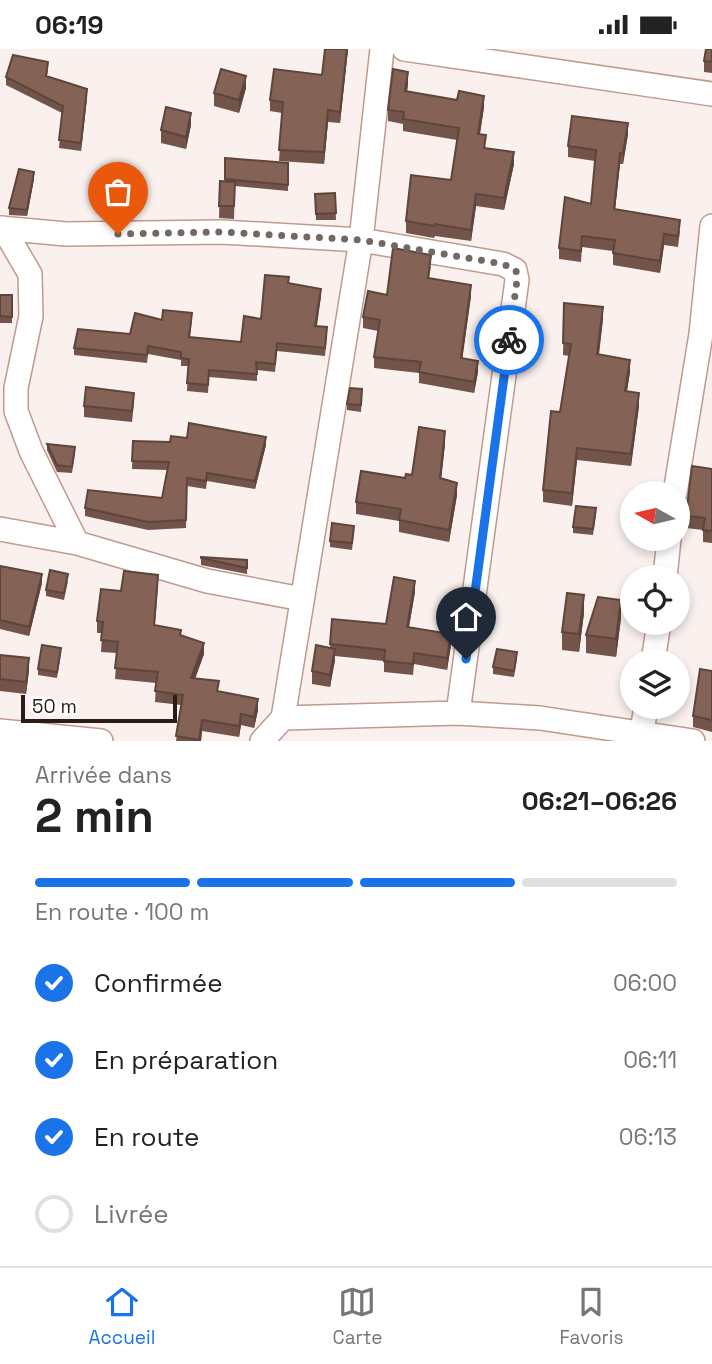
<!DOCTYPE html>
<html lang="fr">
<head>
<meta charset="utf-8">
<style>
	:root { --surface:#fff; --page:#f2f2f2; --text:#222; --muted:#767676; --line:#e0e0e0; --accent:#1a73e8 }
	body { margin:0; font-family:"Space Grotesk",sans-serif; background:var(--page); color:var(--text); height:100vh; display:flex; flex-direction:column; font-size:26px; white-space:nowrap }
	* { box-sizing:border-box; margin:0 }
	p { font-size:23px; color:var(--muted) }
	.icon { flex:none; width:38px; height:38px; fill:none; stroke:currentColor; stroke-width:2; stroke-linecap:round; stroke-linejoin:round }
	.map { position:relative; height:692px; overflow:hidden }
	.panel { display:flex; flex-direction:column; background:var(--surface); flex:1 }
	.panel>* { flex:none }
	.needle { width:46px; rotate:278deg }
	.controls { position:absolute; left:620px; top:432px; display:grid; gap:14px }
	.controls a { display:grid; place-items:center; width:70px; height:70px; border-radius:50%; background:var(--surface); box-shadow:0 4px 10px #0003; font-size:35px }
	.scale { position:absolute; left:21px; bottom:18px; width:156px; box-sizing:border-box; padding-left:7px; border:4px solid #2a1c17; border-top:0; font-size:19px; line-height:24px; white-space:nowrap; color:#2a1c17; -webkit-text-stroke:5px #fff; paint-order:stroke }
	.pin { position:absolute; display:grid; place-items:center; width:60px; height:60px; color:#fff; margin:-72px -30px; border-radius:50% 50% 50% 0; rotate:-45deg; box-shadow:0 0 7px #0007 }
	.pin .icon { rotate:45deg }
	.courier { position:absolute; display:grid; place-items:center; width:70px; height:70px; margin:-35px; border:5px solid #1a73e8; border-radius:50%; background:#fff; color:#222; box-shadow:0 2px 9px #0007 }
	.summary em { font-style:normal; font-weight:600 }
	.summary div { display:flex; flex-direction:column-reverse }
	.summary { display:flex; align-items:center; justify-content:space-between; height:119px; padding:0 35px }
	h1 { font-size:46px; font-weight:600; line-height:52px }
	.bar { display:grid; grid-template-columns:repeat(4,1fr); gap:10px 7px; align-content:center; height:84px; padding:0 35px }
	.bar i { height:9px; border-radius:5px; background:var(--line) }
	.bar .active { background:var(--accent) }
	.bar p { grid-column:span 4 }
	ol { padding:0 35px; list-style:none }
	li { display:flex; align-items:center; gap:21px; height:77px }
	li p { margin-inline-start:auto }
	li .icon { padding:7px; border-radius:50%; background:var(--accent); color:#fff; stroke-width:4 }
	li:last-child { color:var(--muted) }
	li i { width:38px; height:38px; border:4px solid var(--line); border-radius:50% }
	.status { display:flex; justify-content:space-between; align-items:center; height:49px; padding:0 35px; background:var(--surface); direction:ltr }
	.status svg { height:19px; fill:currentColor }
	.dock { display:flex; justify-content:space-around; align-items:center; height:98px; border-top:2px solid var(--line); background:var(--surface); font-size:19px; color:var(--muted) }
	.dock a { display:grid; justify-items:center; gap:4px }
	.dock .active { color:var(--accent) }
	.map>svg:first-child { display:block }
</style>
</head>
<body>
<div class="status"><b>06:19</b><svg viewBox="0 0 49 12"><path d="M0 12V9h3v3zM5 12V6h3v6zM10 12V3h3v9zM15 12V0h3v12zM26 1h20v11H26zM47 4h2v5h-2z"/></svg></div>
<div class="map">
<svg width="712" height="692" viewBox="0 0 712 692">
	<rect width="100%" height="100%" fill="#faf1ee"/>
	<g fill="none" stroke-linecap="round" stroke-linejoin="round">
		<defs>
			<path id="minor" d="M404 0 712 45
				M0 179 66 185 222 183 361 191 503 215 515 221 517 231 458 664
				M3 179 30 225 31 267 16 339V362L31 402 77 494
				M675 444 701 285 712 177
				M0 480 77 494 207 532 302 550
				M665 528 669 490
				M653 612 659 574
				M283 669 458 664 540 669 693 692
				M0 682 101 692
				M642 682 646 658
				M262 692 283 669 361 191 382 0"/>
		</defs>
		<use href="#minor" stroke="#c09a8d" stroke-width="26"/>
		<use href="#minor" stroke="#fff" stroke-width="23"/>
	</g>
	<path fill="#72544a" d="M325 0H348L340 74 328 73 324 115 279 112 282 64 270 62V51L322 26Z
		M712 0V24L704 23V12Z
		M48 21 47 27 87 48 81 102 59 99 62 64 6 36V28Z
		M408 35 407 43 484 58 480 85 486 99 514 115 504 161 476 157 471 192 435 187 434 189 406 184V172L451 131 457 91 403 82V75L388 72V61Z
		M246 39 239 64 214 57V44Z
		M191 76 186 100 161 94V81Z
		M628 85 623 115H620L615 160 680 182 678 198 664 196 660 224 613 216V202L582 198 581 213 559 210V199L591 155 595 112 568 108V97Z
		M225 109 288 114V142L235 137 234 170 219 169 220 132H225Z
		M34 130 27 167 9 166V159Z
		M335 144 336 171H316L315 145Z
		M431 217 429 229 471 247 462 309 478 323 474 344 419 334V324L374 319V308L378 282 363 279V268L387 246Z
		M289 234 321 247 317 277 327 286 325 307 277 302 275 323 257 321V332L209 328 208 344 187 342 188 317H181V311L148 305 147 314 74 306V299L130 285 162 271H192L190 288 241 293Z
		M0 246H12V274H0Z
		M564 254 603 270 599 306 630 323 627 342 639 357 631 417 577 411 572 457 543 453V441L560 363 569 307 563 306Z
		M362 346 361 363 347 361V355Z
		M134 354 132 373 84 368V357Z
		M187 389 266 396 255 440 207 432 206 440 187 437 186 479 148 481 85 467V459L162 449 167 421 132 420 133 392 170 393Z
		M47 395 75 404 72 424 57 423 47 401Z
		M445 395 441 429 457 446 449 493 399 483V472L356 465V453L412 426Z
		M712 420V494L703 493V481L686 479V467Z
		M596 465 593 486 573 484V478Z
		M354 483 352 501 330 498V492Z
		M201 508 247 511V525L201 516Z
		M0 517 42 534 29 587 0 580Z
		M68 532 64 551 46 547V541Z
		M158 537 155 576 181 586 204 605 195 630 219 643 258 661 254 679 241 676 239 688 202 682 201 692H176L181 656 155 653 156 634 115 630 117 604 101 603 102 584H97V572L121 542Z
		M415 543 409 578 451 596 447 621 414 615 413 626 384 623V612L335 607 330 638 312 635V622L330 599 332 570 386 575Z
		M584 564 579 603 562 601V583Z
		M621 569 616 608 586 604V586Z
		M61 605 57 629 38 626V620Z
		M0 606 29 621 26 645 0 642Z
		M517 609 514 628 493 625V618Z
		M712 622V683L693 678V667Z"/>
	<path fill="#5d453c" d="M347 0H348L340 74V63Z
		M408 23V35L405 54V42Z
		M246 27V39L239 64V51Z
		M87 40V48L81 102V94Z
		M484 47V58L478 97V85Z
		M328 61V73L324 115V103Z
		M191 64V76L186 100V88Z
		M628 74V85L623 115V104Z
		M514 103V115L504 161V149Z
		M620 104V115L614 171V160Z
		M34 123V130L27 167V161Z
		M476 145V157L471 192V181Z
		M664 185V196L660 224V212Z
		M471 236V247L461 320V309Z
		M321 240V247L315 284V277Z
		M603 258V270L597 318V305Z
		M630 311V323L625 354V342Z
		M478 312V323L474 344V333Z
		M639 344V357L631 417V405Z
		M445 382V395L440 441V429Z
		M266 388V396L255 440V432Z
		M577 399V411L572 457V444Z
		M457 434V446L449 493V481Z
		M42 525V534L29 587V578Z
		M415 532V543L407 589V578Z
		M584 546V564L579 603V585Z
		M621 551V569L616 608V590Z
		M451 585V596L447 621V609Z
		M204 594V605L191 640V629Z
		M335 600V612L330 638V626Z
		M29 609V621L26 645V633Z
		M258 650V661L254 679V668Z
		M241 665V676L239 688V677Z
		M202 671V682L201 692H199Z"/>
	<path fill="#856256" stroke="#5d453c" stroke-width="2" d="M325 0H347L340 63 328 61 324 103 279 101 283 53 270 51 274 20 322 26Z
		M706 0H712V13L704 12Z
		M13 6 48 13 46 27 87 40 81 94 59 91 63 57 6 28Z
		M221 20 246 27 239 51 214 44Z
		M393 20 408 23 405 42 457 51 459 42 484 47 478 85 486 86 484 99 514 103 504 149 476 145 471 181 435 175 434 177 406 172 411 126 451 131 459 79 403 70 404 63 388 61Z
		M166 58 191 64 186 88 161 81Z
		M572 67 628 74 623 104H620L614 160 680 171 678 187 664 185 660 212 613 204 615 191 582 187 581 202 559 199 565 148 591 155 596 101 568 97Z
		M225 109 288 114V136L225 130Z
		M19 120 34 123 27 161 9 159Z
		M220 132 235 133 234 157H219Z
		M335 144 336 164 316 165 315 145Z
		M393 199 431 206 428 229 471 236 461 309 478 312 474 333 419 323 421 313 374 308 380 271 363 268 368 242 387 246Z
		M265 226 289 228 288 234 321 240 315 277 327 278 325 299 277 294 275 315 256 313 257 325 209 321 208 336 187 334 189 310 181 309V303L148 297 147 306 74 299 78 280 130 285 135 264 162 271 163 261 192 264 189 288 241 293 244 267 261 270Z
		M0 246H12V268L0 267Z
		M564 254 603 258 597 305 630 311 625 342 639 344 631 405 577 399 572 444 543 441 551 362 560 363 571 295 563 294Z
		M86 338 134 344 132 362 84 357Z
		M350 339 362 340 361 356 347 355Z
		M189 374 266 388 255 432 207 424 206 432 187 429 186 471 148 473 85 459 88 441 162 449 169 413 132 412 133 392 170 393 171 387 187 389Z
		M419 378 445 382 440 429 457 434 449 481 399 471 401 460 356 453 361 422 405 429 406 425 412 426Z
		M47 395 75 398 72 418 57 416Z
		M692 417 712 420V482L703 481 705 469 686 467Z
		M576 457 596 459 593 480 573 478Z
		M332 474 354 477 352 494 330 492Z
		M201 508 247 511V519L201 509Z
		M0 517 42 525 29 578 0 571Z
		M50 521 68 525 64 544 46 541Z
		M124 522 158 526 154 576 181 581 180 586 204 594 191 629 219 632 217 642 258 650 254 668 241 665 239 677 202 671 199 691 176 687 183 646 155 642 158 623 115 619 118 593 101 591 103 573 97 572 101 540 121 542Z
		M394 528 415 532 407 578 451 585 447 609 414 604 413 615 384 612 385 601 330 595 332 570 386 575Z
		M567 544 584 546 579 585 562 583Z
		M598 548 621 551 616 590 586 586Z
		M42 596 61 599 57 623 38 620Z
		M316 596 335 600 330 626 312 622Z
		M497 600 517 603 514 622 493 618Z
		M0 606 29 609 26 633 0 630Z
		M700 620 712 622V671L693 667Z"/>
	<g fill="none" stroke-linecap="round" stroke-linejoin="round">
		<path stroke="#736762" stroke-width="7" stroke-dasharray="0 12.6" d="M118 185 222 183 361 191 503 215 516 221 517 231 509 291"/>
		<path stroke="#1a73e8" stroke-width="9" d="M466 610 509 291"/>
	</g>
</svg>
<div class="controls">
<a><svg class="needle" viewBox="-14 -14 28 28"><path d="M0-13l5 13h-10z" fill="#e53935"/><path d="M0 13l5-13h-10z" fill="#767676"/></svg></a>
<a><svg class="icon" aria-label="locate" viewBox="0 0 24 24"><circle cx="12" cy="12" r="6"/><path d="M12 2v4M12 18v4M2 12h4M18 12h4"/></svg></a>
<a><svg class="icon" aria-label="layers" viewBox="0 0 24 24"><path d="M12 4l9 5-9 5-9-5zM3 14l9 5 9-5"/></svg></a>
</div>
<div class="scale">50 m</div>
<div class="pin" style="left:118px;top:185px;background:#ea580c"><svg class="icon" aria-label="bag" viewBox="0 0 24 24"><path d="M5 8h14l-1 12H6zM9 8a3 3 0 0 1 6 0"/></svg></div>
<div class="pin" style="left:466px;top:610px;background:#1f2937"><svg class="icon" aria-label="home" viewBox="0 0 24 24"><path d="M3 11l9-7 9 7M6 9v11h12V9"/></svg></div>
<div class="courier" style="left:509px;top:291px"><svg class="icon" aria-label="bike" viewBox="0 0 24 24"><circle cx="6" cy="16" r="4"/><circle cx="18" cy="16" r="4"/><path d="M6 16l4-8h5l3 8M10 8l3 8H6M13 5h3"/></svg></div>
</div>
<section class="panel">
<div class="summary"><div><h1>2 min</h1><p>Arrivée dans</p></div><em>06:21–06:26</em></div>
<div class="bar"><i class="active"></i><i class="active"></i><i class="active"></i><i></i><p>En route · 100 m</p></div>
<ol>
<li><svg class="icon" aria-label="check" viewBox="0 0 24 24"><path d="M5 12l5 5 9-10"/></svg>Confirmée<p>06:00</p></li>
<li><svg class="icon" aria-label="check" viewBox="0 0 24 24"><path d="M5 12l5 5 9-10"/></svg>En préparation<p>06:11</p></li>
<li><svg class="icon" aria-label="check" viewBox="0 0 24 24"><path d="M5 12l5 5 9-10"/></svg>En route<p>06:13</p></li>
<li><i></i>Livrée</li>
</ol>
</section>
<nav class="dock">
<a class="active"><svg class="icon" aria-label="home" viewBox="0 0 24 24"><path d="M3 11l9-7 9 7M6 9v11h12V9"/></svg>Accueil</a>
<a><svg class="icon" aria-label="map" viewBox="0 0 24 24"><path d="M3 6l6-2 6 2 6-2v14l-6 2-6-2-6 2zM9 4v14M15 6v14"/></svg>Carte</a>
<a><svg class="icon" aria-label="saved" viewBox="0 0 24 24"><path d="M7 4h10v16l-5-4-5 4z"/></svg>Favoris</a>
</nav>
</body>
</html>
